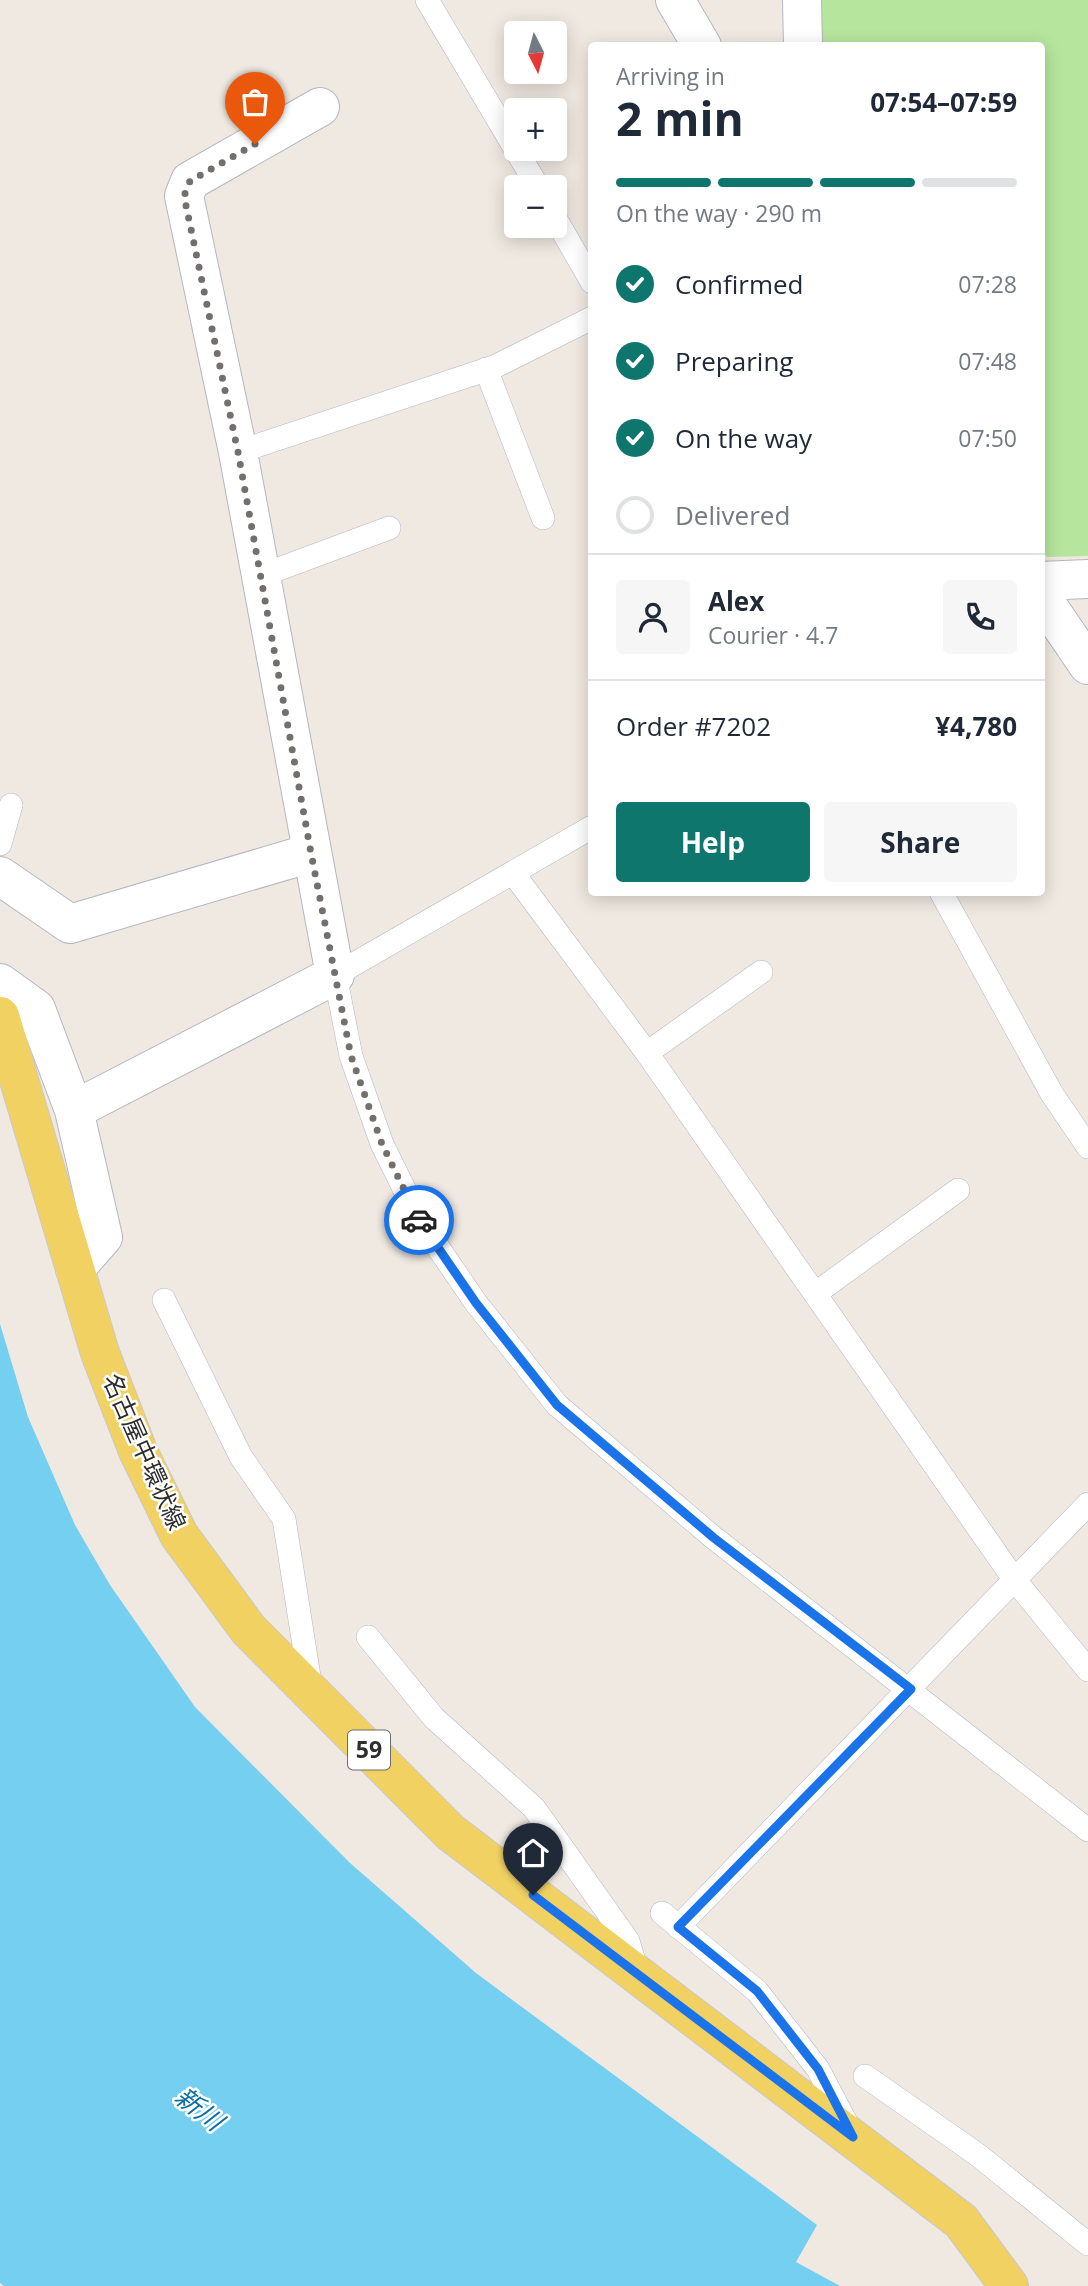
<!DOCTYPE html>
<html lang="en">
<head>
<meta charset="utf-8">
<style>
	:root { --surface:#fff; --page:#f6f6f7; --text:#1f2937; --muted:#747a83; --line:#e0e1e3; --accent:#0f766e }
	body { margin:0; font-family:"Open Sans","Noto Sans JP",sans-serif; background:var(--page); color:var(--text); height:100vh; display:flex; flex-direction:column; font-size:26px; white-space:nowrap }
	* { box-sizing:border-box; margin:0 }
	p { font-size:23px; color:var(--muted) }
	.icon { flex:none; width:38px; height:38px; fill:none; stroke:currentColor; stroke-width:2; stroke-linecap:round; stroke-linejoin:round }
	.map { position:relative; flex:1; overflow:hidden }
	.details { position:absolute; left:588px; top:42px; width:457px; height:854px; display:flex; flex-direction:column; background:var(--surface); border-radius:7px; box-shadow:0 4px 18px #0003 }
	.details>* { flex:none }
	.needle { width:46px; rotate:174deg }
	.fabs { position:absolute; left:504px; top:21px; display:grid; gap:14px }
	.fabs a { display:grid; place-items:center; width:63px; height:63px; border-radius:7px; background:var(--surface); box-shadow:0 4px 18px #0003; font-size:35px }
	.pin { position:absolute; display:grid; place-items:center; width:60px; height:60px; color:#fff; margin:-72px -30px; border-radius:50% 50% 50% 0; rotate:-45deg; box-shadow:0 0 7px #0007 }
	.pin .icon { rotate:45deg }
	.courier { position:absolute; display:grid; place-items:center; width:70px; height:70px; margin:-35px; border:5px solid #1a73e8; border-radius:50%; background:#fff; color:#222; box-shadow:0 2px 9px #0007 }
	.overview em { font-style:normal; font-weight:700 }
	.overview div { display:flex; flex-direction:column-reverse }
	.overview { display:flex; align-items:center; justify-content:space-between; height:119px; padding:0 28px }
	h1 { font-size:46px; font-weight:700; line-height:52px }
	.bar { display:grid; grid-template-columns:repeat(4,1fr); gap:10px 7px; align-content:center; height:84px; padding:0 28px }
	.bar i { height:9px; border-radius:5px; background:var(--line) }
	.bar .on { background:var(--accent) }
	.bar p { grid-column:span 4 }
	.line { display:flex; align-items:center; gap:18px; padding:0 28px; border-top:2px solid var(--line) }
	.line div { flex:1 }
	.round { display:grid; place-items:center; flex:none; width:74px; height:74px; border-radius:7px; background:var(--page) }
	ol { padding:0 28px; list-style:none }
	li { display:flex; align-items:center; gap:21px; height:77px }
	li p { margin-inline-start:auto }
	li .icon { padding:7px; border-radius:50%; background:var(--accent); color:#fff; stroke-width:4 }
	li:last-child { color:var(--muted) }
	li i { width:38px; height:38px; border:4px solid var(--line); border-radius:50% }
	.button { display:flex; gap:14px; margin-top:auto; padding:14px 28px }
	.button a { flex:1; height:80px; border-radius:7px; background:var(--accent); color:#fff; font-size:28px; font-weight:700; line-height:80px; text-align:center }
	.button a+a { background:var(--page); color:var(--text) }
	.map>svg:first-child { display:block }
</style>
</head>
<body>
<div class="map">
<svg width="1088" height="2286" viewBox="0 0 1088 2286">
	<rect width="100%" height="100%" fill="#efe9e1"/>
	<path fill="#b6e59e" d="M818 0H1088V556L1048 557 1041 553V46L818 45Z"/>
	<path fill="#75cff0" d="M0 1324 28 1417 75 1525 110 1585 195 1707 350 1863 476 1973 817 2225 796 2262 840 2286H4L0 2283Z"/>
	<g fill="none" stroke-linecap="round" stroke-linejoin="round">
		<defs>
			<path id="service" d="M427 0 538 187
				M555 218 592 282
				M486 369 543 518
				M238 452 494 367 592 318
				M260 576 389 528
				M592 827 335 975 351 1056 382 1144 420 1221 476 1303 557 1405 714 1538 1088 1830
				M0 844 11 805
				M513 873 647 1053 1014 1579 1088 1670
				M941 892 1052 1094 1088 1147
				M647 1053 761 972
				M816 1293 958 1190
				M164 1300 241 1457 284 1519 311 1689
				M368 1637 434 1718 534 1808 628 1941 637 1971
				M662 1913 757 1991 818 2069 849 2128
				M678 1927 1088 1504
				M865 2076 978 2155 1088 2244"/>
			<path id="minor" d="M675 0 702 46
				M802 0 803 46
				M1041 581 1088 579
				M1041 596 1088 665
				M0 876 70 924 311 853
				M0 983 36 1009 74 1110
				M75 1269 103 1237 74 1110 335 975 238 452 184 196 190 181 320 107"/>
			<path id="primary" d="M0 1016 100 1353 138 1451 179 1535 248 1629 450 1832 961 2221 1009 2286"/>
		</defs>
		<use href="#service" stroke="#b4b7c1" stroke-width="24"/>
		<use href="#minor" stroke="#b4b7c1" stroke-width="40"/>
		<use href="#primary" stroke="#c9c9c9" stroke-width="40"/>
		<use href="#service" stroke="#fff" stroke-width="23"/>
		<use href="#minor" stroke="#fff" stroke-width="38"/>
		<use href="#primary" stroke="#f2d163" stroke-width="38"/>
	</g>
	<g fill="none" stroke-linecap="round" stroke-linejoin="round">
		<path stroke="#726f6d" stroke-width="7" stroke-dasharray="0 12.6" d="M255 144 190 181 184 196 238 452 311 853 351 1056 382 1144 419 1220"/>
		<path stroke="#1a73e8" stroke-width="9" d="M419 1220 476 1303 557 1405 714 1538 911 1689 678 1927 757 1991 818 2069 853 2137 533 1895"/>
	</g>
	<g text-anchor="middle" stroke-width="5" stroke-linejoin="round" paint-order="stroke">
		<rect fill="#fff" stroke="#6d6d6d" stroke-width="2" x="348" y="1730.5" width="42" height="39" rx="5"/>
		<g font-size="23" font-weight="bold" fill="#2e2e2e">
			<text x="369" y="1758">59</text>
		</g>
		<g font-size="24" fill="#2e2e2e" stroke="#fff">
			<text transform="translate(144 1452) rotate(66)" y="8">名古屋中環状線</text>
		</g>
		<g font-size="26" font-style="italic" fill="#0d6fa3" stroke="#fff">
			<text transform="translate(199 2109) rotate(38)" y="9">新川</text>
		</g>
	</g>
</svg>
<div class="fabs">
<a><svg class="needle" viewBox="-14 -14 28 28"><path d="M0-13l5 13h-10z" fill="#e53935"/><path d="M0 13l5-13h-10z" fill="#747a83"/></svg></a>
<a>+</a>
<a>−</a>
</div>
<div class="pin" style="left:255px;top:144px;background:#ea580c"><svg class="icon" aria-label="bag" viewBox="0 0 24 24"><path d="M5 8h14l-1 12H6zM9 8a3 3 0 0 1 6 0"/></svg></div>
<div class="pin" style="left:533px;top:1895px;background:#1f2937"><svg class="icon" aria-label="home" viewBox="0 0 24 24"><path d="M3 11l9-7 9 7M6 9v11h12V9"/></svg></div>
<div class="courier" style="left:419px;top:1220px"><svg class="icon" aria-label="car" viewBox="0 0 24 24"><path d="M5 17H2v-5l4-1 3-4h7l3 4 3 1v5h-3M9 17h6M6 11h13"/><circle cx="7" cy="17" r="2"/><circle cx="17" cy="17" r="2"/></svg></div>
<section class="details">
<div class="overview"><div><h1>2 min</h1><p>Arriving in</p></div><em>07:54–07:59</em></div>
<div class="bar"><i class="on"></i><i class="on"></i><i class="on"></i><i></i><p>On the way · 290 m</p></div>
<ol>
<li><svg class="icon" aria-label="check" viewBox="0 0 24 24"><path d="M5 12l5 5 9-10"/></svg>Confirmed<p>07:28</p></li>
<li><svg class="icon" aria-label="check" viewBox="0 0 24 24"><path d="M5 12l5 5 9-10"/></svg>Preparing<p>07:48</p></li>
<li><svg class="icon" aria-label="check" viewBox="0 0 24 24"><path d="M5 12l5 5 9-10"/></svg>On the way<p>07:50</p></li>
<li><i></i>Delivered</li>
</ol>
<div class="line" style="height:126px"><a class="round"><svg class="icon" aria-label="person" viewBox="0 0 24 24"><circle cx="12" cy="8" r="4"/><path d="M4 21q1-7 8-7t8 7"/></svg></a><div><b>Alex</b><p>Courier · 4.7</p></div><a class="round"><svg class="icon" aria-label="phone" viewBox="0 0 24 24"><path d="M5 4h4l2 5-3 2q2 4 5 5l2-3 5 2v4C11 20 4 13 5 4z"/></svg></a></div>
<div class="line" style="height:91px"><div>Order #7202</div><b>¥4,780</b></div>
<div class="button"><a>Help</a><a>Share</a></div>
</section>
</div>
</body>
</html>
